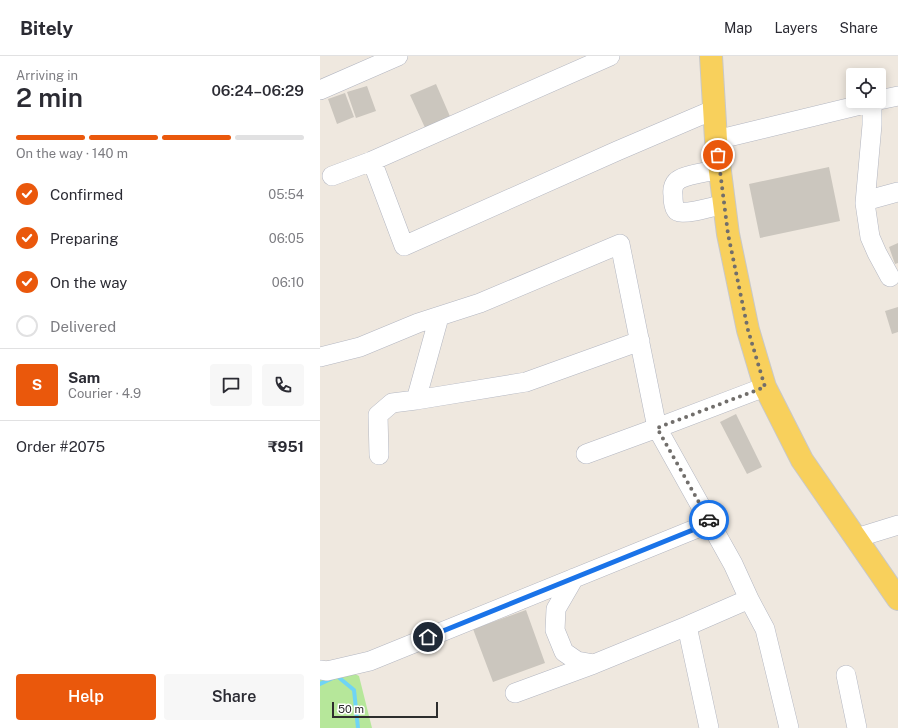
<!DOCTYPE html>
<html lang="en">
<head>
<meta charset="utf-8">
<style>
	:root { --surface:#fff; --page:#f7f7f7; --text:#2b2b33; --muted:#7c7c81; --line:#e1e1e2; --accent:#ea580c }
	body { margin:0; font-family:"Public Sans",sans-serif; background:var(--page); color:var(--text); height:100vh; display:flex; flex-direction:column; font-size:15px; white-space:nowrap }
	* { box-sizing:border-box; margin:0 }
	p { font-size:13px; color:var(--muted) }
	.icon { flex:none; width:22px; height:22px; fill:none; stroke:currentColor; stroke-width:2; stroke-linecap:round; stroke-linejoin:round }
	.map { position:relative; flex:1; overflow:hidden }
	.side { display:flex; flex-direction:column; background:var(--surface); width:320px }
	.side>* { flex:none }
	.fabs { position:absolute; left:526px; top:12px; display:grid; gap:8px }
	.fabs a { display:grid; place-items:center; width:40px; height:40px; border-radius:4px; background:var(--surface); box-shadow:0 2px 10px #0003; font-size:20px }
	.scale { position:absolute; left:12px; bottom:10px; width:106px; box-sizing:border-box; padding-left:4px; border:2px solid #2d2d2d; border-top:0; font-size:11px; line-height:14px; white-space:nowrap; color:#2d2d2d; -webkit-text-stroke:3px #fff; paint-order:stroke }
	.pin { position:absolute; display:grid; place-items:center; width:34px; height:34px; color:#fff; margin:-17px; border:2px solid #fff; border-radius:50%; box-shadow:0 1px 4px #0007 }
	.courier { position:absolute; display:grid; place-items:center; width:40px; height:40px; margin:-20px; border:3px solid #1a73e8; border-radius:50%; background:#fff; color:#222; box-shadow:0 1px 5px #0007 }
	.headline em { font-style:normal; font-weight:600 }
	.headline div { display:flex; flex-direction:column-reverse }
	.headline { display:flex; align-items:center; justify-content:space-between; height:68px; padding:0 16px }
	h1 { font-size:26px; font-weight:600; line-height:30px }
	.bar { display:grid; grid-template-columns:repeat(4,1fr); gap:6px 4px; align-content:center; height:48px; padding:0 16px }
	.bar i { height:5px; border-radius:3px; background:var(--line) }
	.bar .on { background:var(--accent) }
	.bar p { grid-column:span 4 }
	.line { display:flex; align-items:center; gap:10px; padding:0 16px; border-top:1px solid var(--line) }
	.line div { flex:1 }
	.round { display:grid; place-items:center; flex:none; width:42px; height:42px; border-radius:4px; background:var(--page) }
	ol { padding:0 16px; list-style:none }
	li { display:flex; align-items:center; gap:12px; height:44px }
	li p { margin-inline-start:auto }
	li .icon { padding:4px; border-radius:50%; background:var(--accent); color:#fff; stroke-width:4 }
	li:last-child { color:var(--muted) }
	li i { width:22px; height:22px; border:2px solid var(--line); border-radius:50% }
	.cta { display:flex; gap:8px; margin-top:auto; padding:8px 16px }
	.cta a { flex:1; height:46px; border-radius:4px; background:var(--accent); color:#fff; font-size:16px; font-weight:600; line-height:46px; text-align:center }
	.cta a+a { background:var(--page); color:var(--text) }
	header { display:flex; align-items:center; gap:24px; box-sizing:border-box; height:56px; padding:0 20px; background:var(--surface); border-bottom:1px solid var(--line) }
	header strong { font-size:19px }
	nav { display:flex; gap:22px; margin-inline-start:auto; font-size:14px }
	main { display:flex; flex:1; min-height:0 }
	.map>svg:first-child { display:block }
</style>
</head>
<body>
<header>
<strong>Bitely</strong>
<nav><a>Map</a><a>Layers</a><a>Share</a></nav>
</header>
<main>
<section class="side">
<div class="headline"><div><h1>2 min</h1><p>Arriving in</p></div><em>06:24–06:29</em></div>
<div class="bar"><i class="on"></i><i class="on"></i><i class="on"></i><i></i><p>On the way · 140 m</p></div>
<ol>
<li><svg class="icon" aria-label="check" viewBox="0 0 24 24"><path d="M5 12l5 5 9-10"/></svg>Confirmed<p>05:54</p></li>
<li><svg class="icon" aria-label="check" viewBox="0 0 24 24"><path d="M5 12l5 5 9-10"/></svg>Preparing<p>06:05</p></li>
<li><svg class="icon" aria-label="check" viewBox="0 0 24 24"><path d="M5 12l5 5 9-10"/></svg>On the way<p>06:10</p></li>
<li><i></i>Delivered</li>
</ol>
<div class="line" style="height:72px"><b class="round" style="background:var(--accent);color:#fff">S</b><div><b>Sam</b><p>Courier · 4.9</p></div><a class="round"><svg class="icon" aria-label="chat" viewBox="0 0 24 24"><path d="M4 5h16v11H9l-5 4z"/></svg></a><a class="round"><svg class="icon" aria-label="phone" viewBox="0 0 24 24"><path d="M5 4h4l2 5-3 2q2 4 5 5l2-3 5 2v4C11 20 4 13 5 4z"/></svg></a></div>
<div class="line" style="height:52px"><div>Order #2075</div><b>₹951</b></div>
<div class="cta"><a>Help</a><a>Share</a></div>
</section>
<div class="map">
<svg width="578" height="672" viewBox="0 0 578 672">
	<rect width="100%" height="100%" fill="#efe8df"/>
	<path fill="#b6e79a" d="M25 613 39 620 52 672H0V623Z"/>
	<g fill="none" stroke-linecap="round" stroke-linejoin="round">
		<path stroke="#6fd4f5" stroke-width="4" d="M0 628 17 620 34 634 38 672"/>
	</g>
	<path fill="#cbc6be" d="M116 28 132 65 107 76 90 39Z
		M47 30 56 55 36 62 27 36Z
		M25 37 34 61 17 68 8 43Z
		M509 111 520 165 440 182 429 128Z
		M578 187V207L575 208 569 191Z
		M578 251V276L572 278 565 255Z
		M416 358 442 411 427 418 400 366Z
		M206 554 225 607 173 626 153 573Z"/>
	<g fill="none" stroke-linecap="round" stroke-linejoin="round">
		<defs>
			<path id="minor" d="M290 0 52 105 84 190 297 95 393 54
				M0 34 78 0
				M559 44 578 40
				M552 46V69L545 147 552 143 578 136
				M396 84 557 45
				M400 113C389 116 369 118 360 123 354 126 352 132 353 139 353 143 353 150 356 154 360 161 396 150 404 148
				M12 120 52 105
				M545 147 550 181 557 197 570 221
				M119 261 96 344 206 326 320 285
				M0 301 40 291 98 267 160 247 300 188 337 372 413 508 429 543 367 570 274 608 257 605 244 596 235 574 236 553 254 522
				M266 398 337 372 445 331
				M59 399 58 359 72 347 96 344
				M536 482 578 469
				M429 543 445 573 469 672
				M367 570 389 672
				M0 614 7 615 50 605 390 467
				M526 619 537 672
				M195 637 274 608"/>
			<path id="major" d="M391 0 396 84 408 178 428 274 445 331 482 404 578 543"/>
		</defs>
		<use href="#minor" stroke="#b3b6c1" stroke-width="20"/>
		<use href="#major" stroke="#c8c8c8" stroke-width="24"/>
		<use href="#minor" stroke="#fff" stroke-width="19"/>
		<use href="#major" stroke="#f8d05c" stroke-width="22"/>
	</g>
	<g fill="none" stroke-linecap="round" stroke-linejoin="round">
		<path stroke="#716e6b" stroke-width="4" stroke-dasharray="0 7.2" d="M389 464 337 372 445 331 428 274 408 178 398 99"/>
		<path stroke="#1a73e8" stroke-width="5" d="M108 581 390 467 389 464"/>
	</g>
</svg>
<div class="fabs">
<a><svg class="icon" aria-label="locate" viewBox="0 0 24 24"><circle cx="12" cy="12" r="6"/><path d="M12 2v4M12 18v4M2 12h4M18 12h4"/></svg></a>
</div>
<div class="scale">50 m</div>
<div class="pin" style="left:398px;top:99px;background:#ea580c"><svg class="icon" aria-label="bag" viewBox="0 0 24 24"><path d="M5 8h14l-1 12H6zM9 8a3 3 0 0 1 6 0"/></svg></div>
<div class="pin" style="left:108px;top:581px;background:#1f2937"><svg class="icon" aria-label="home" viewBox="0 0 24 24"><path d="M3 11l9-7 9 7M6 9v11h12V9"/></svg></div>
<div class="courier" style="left:389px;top:464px"><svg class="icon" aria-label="car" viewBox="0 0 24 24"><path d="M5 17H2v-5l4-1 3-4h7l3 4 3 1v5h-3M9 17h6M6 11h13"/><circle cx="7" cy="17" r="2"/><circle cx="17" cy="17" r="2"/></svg></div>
</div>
</main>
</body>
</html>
